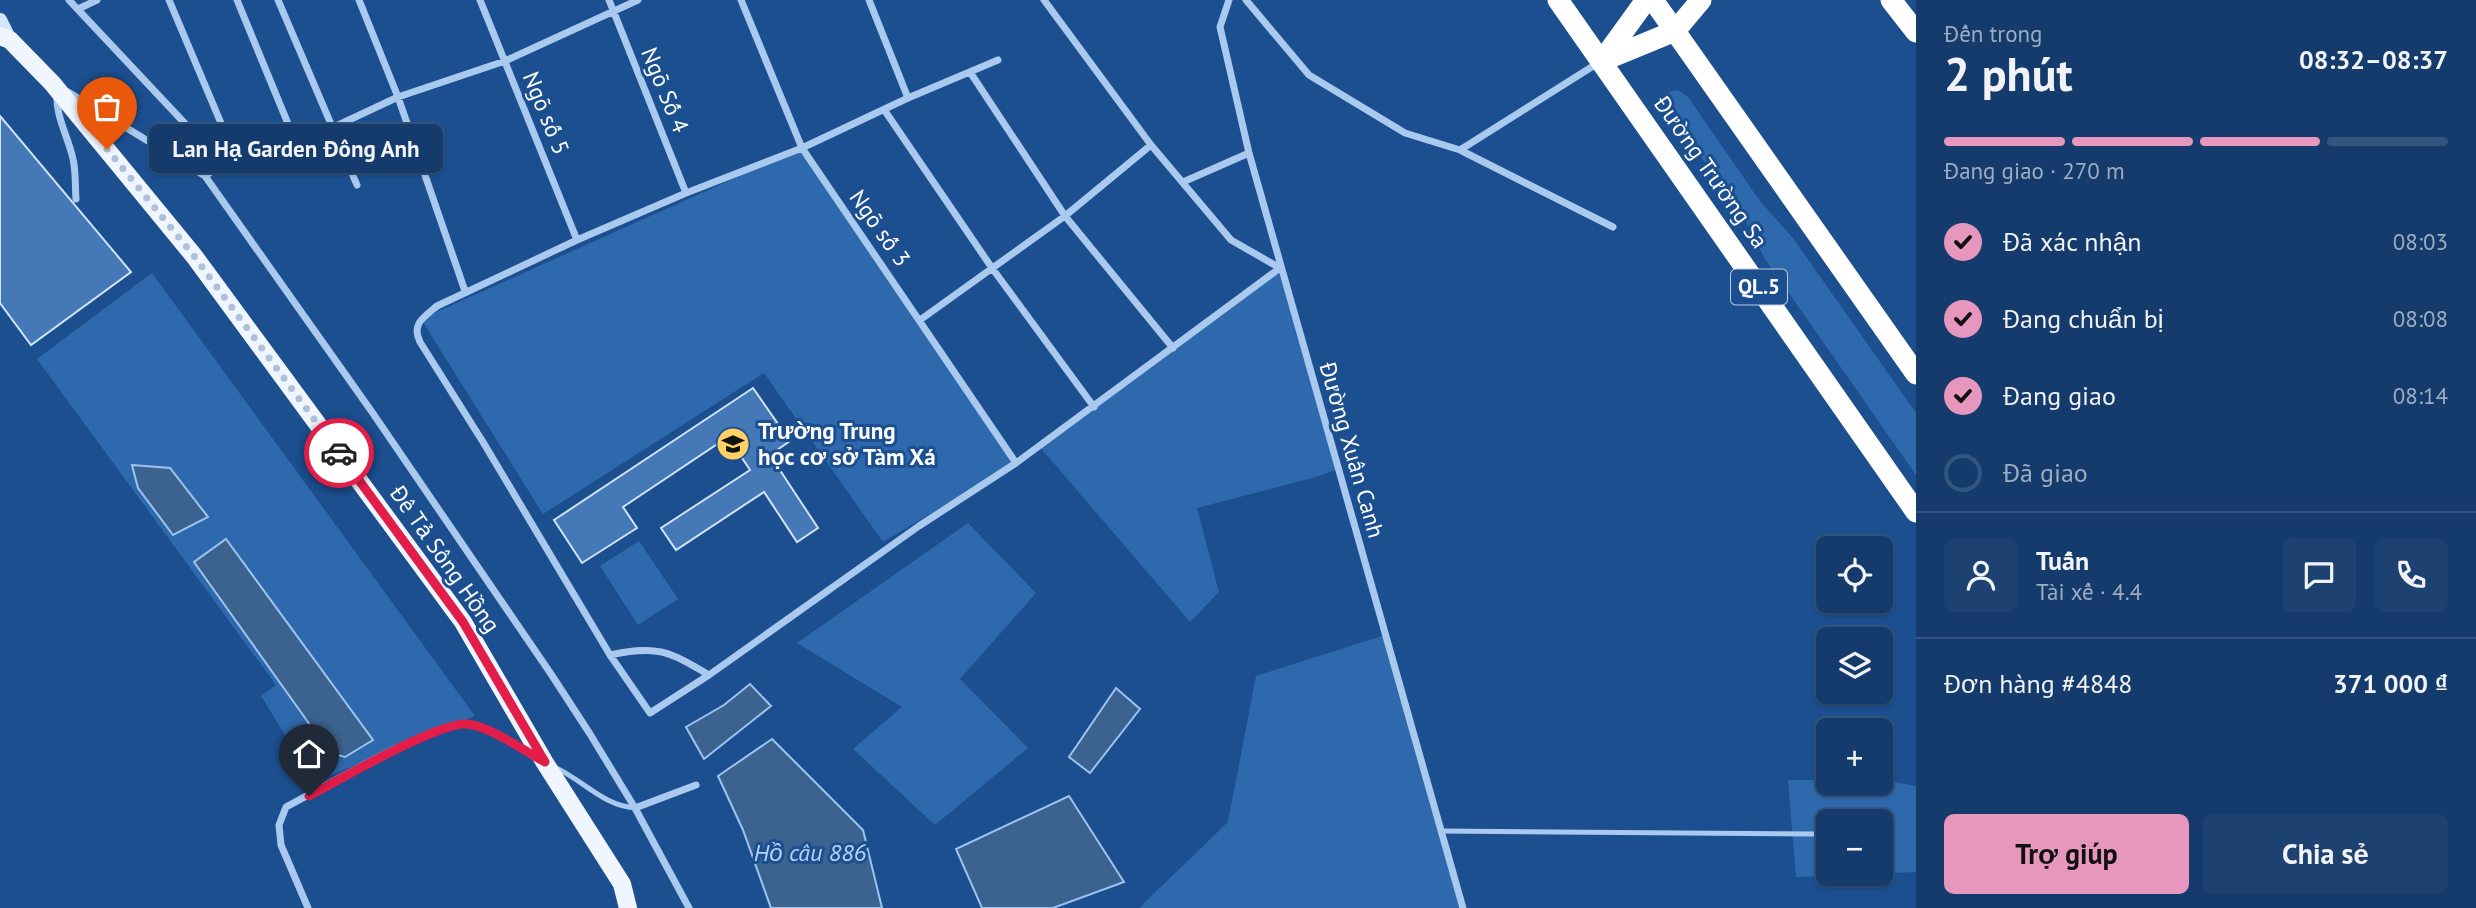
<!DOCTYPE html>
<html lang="vi">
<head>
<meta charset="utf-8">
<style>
	:root { --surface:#143b6b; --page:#1d4271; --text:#f1f3f6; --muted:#9dadc1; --line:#33557e; --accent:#e797bd }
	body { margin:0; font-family:"PT Sans",sans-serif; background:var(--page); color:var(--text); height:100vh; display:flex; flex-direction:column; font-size:26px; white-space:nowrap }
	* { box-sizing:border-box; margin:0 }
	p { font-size:23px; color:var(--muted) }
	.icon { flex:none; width:38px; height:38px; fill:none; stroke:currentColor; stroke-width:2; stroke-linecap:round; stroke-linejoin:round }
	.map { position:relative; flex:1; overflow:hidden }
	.sheet { display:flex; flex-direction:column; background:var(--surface); width:560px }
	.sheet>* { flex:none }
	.tools { position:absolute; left:1816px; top:536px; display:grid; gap:14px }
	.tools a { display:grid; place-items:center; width:77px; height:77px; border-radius:10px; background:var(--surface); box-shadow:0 2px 5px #0004,0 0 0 2px var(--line); font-size:35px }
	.pin { position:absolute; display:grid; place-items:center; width:60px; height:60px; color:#fff; margin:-72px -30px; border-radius:50% 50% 50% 0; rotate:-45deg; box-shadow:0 0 7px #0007 }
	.pin .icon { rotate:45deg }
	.courier { position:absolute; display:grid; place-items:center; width:70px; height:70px; margin:-35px; border:5px solid #e11d48; border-radius:50%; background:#fff; color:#222; box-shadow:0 2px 9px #0007 }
	.bubble { position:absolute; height:49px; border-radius:10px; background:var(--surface); box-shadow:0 2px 5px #0004,0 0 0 2px var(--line); font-size:23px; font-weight:700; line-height:49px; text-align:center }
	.headline em { font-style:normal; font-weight:700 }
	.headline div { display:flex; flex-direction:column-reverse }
	.headline { display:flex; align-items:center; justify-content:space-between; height:119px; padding:0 28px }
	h1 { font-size:46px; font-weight:700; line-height:52px }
	.bar { display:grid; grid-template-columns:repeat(4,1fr); gap:10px 7px; align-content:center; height:84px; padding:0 28px }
	.bar i { height:9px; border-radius:5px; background:var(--line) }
	.bar .current { background:var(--accent) }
	.bar p { grid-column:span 4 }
	.line { display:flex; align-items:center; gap:18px; padding:0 28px; border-top:2px solid var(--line) }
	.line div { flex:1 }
	.round { display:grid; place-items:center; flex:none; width:74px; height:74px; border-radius:10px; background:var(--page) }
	ol { padding:0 28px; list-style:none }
	li { display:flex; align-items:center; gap:21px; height:77px }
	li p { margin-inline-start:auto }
	li .icon { padding:7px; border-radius:50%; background:var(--accent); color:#111; stroke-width:4 }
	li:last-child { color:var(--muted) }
	li i { width:38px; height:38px; border:4px solid var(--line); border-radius:50% }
	.action { display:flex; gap:14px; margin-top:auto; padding:14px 28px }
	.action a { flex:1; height:80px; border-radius:10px; background:var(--accent); color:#111; font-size:28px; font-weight:700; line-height:80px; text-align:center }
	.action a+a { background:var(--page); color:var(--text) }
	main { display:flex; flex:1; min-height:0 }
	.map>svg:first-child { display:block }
</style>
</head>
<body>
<main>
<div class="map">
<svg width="1916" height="908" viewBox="0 0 1916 908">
	<rect width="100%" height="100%" fill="#1b4f8f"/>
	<path fill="#2e69ad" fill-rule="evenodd" d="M1678 90 1688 97 1760 201 1793 238 1916 413V475L1765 259 1742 214 1667 110 1663 102 1669 92Z
		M802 148 1016 463 883 542 764 373 543 514 421 319Z
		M1280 268 1338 469 1316 477 1197 508 1219 592 1190 622 1039 446Z
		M152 273 475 716 314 782 261 696 276 685 37 359Z
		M968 523 1036 593 960 679 1028 748 935 825 853 749 902 707 797 643Z
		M639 541 678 599 638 625 600 566Z
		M1385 635 1463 908H1139L1228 822 1256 676Z
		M1788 780H1829V782L1887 781 1916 786V872L1796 877ZM1829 821H1881V873H1829Z"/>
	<path fill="#3c6290" stroke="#9cc4f0" stroke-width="2" d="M132 465 170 468 208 517 173 535 138 488Z
		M226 539 373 740 345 757 330 753 194 562Z
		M750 684 771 706 704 759 686 727 724 705Z
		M1116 688 1140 709 1090 773 1069 757Z
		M772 739 863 830 882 908H771L743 830 718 776Z
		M1069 796 1124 882 1053 908H982L956 849Z"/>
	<path fill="#4478b7" stroke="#cfe3fa" stroke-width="2" d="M0 116 131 272 31 345 0 303Z
		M753 388 790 441 770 455 818 528 797 542 764 492 676 550 661 528 750 470 728 437 623 507 637 528 582 563 554 520Z"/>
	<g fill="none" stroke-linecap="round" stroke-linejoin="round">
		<path stroke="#a9c9ee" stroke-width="5" d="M554 767C582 779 603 806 635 808
			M1441 831 1815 834"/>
		<path stroke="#a9c9ee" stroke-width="7" d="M69 0 223 164
			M169 0 237 161
			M237 0 296 143
			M278 0 357 185
			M359 0 398 97 465 291
			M480 0 577 240
			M609 0 686 193
			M741 0 802 148 1016 463
			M869 0 908 98
			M1229 0 1220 27 1249 153 1463 908
			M1246 0 1309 75 1405 133 1460 150 1598 63
			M78 9 97 0
			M998 60 908 98 802 148 686 193 577 240 437 306C424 317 411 324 420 342L483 442 610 655 650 713 709 675 919 526 1016 463 1280 268 1231 240 1151 145 1044 0
			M970 72 1065 216 1173 348
			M57 92C55 116 68 136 73 159 76 171 75 186 76 199
			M68 92 205 176 223 164 265 155 334 127 398 97 505 61 638 0
			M885 111 992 268 1094 407
			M1460 150 1613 227
			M205 176 372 412 551 674 590 734 635 808 689 908
			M1183 182 1249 153
			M920 320 1065 216 1151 145
			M610 655C658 645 668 651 709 675
			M635 808 696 785
			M308 908 281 845 279 825 286 807C319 790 434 722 466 724 487 725 519 748 538 759"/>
		<path stroke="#d6e6fa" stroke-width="14" d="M0 20 10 40"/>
		<path stroke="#f0f6ff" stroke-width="18" d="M0 36 10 40 52 83 194 256 463 622 545 763 622 884 628 908"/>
		<path stroke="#fff" stroke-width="21" d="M1558 0 1916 512
			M1653 0 1916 374
			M1891 0 1916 32
			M1602 61 1675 31 1701 0
			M1602 61 1646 0"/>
	</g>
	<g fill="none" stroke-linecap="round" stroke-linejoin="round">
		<path stroke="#afc1d8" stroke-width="7" stroke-dasharray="0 12.6" d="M107 149 194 256 339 453"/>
		<path stroke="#e11d48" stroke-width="9" d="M309 796C339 780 438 722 467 724 490 726 524 751 545 762L463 622 339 453"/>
	</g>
	<defs>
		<symbol id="school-disc" viewBox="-11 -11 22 22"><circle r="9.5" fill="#ffd166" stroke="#1b4f8f"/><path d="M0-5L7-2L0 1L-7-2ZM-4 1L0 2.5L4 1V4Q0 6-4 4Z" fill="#111"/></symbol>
	</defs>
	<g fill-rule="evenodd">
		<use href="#school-disc" x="714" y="425" width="38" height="38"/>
	</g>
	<g text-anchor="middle" stroke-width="6" stroke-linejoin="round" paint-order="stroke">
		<rect fill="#1b4f8f" stroke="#bbcadd" stroke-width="2" x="1731" y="269.5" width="56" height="35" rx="5"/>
		<g font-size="21" font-weight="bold" fill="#fff">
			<text x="1759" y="294">QL.5</text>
		</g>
		<g font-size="23" fill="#fff" stroke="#1b4f8f">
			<text transform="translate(665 90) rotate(68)" y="8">Ngõ Số 4</text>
			<text transform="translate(546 113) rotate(68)" y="8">Ngõ số 5</text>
			<text transform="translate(1711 172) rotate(55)" y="8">Đường Trường Sa</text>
			<text transform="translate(880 228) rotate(55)" y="8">Ngõ số 3</text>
			<text transform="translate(1352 450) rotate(74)" y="8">Đường Xuân Canh</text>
			<text transform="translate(445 559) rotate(55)" y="8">Đê Tả Sông Hồng</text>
		</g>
		<g font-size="23" font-weight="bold" fill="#fff" stroke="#1b4f8f" text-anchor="start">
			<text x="758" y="439">Trường Trung<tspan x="758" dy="26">học cơ sở Tàm Xá</tspan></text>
		</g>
		<g font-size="24" font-style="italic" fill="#b5d3f5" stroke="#1b4f8f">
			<text x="810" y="861">Hồ câu 886</text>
		</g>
	</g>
</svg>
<div class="tools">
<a><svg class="icon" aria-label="locate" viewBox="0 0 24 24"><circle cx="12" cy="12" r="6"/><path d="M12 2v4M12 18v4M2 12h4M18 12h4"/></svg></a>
<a><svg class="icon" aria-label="layers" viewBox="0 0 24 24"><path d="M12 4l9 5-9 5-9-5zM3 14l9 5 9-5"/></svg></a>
<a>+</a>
<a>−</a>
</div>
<div class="pin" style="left:107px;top:149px;background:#ea580c"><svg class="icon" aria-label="bag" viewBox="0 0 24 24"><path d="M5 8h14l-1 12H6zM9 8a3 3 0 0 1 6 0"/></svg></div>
<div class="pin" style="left:309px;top:796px;background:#1f2937"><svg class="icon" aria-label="home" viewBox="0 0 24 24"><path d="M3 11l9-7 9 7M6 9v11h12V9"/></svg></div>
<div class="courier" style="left:339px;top:453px"><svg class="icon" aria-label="car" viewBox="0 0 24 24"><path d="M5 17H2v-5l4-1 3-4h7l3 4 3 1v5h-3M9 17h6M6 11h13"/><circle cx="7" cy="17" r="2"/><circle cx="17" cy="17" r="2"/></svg></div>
<div class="bubble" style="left:149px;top:124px;width:294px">Lan Hạ Garden Đông Anh</div>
</div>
<section class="sheet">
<div class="headline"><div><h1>2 phút</h1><p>Đến trong</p></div><em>08:32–08:37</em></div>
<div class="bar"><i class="current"></i><i class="current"></i><i class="current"></i><i></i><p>Đang giao · 270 m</p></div>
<ol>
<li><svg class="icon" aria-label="check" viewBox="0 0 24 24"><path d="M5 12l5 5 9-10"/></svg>Đã xác nhận<p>08:03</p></li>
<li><svg class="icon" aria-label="check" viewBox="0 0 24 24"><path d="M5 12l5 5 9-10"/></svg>Đang chuẩn bị<p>08:08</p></li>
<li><svg class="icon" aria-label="check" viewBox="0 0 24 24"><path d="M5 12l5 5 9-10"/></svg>Đang giao<p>08:14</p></li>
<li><i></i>Đã giao</li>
</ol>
<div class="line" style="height:126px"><a class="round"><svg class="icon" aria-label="person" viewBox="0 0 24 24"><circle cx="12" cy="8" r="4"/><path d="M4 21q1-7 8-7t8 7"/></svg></a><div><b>Tuấn</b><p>Tài xế · 4.4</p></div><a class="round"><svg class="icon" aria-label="chat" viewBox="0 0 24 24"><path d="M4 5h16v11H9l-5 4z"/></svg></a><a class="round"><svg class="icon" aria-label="phone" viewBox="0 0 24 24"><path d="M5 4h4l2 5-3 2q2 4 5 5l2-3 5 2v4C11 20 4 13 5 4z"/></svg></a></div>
<div class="line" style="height:91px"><div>Đơn hàng #4848</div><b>371 000 ₫</b></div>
<div class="action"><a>Trợ giúp</a><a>Chia sẻ</a></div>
</section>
</main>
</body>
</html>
